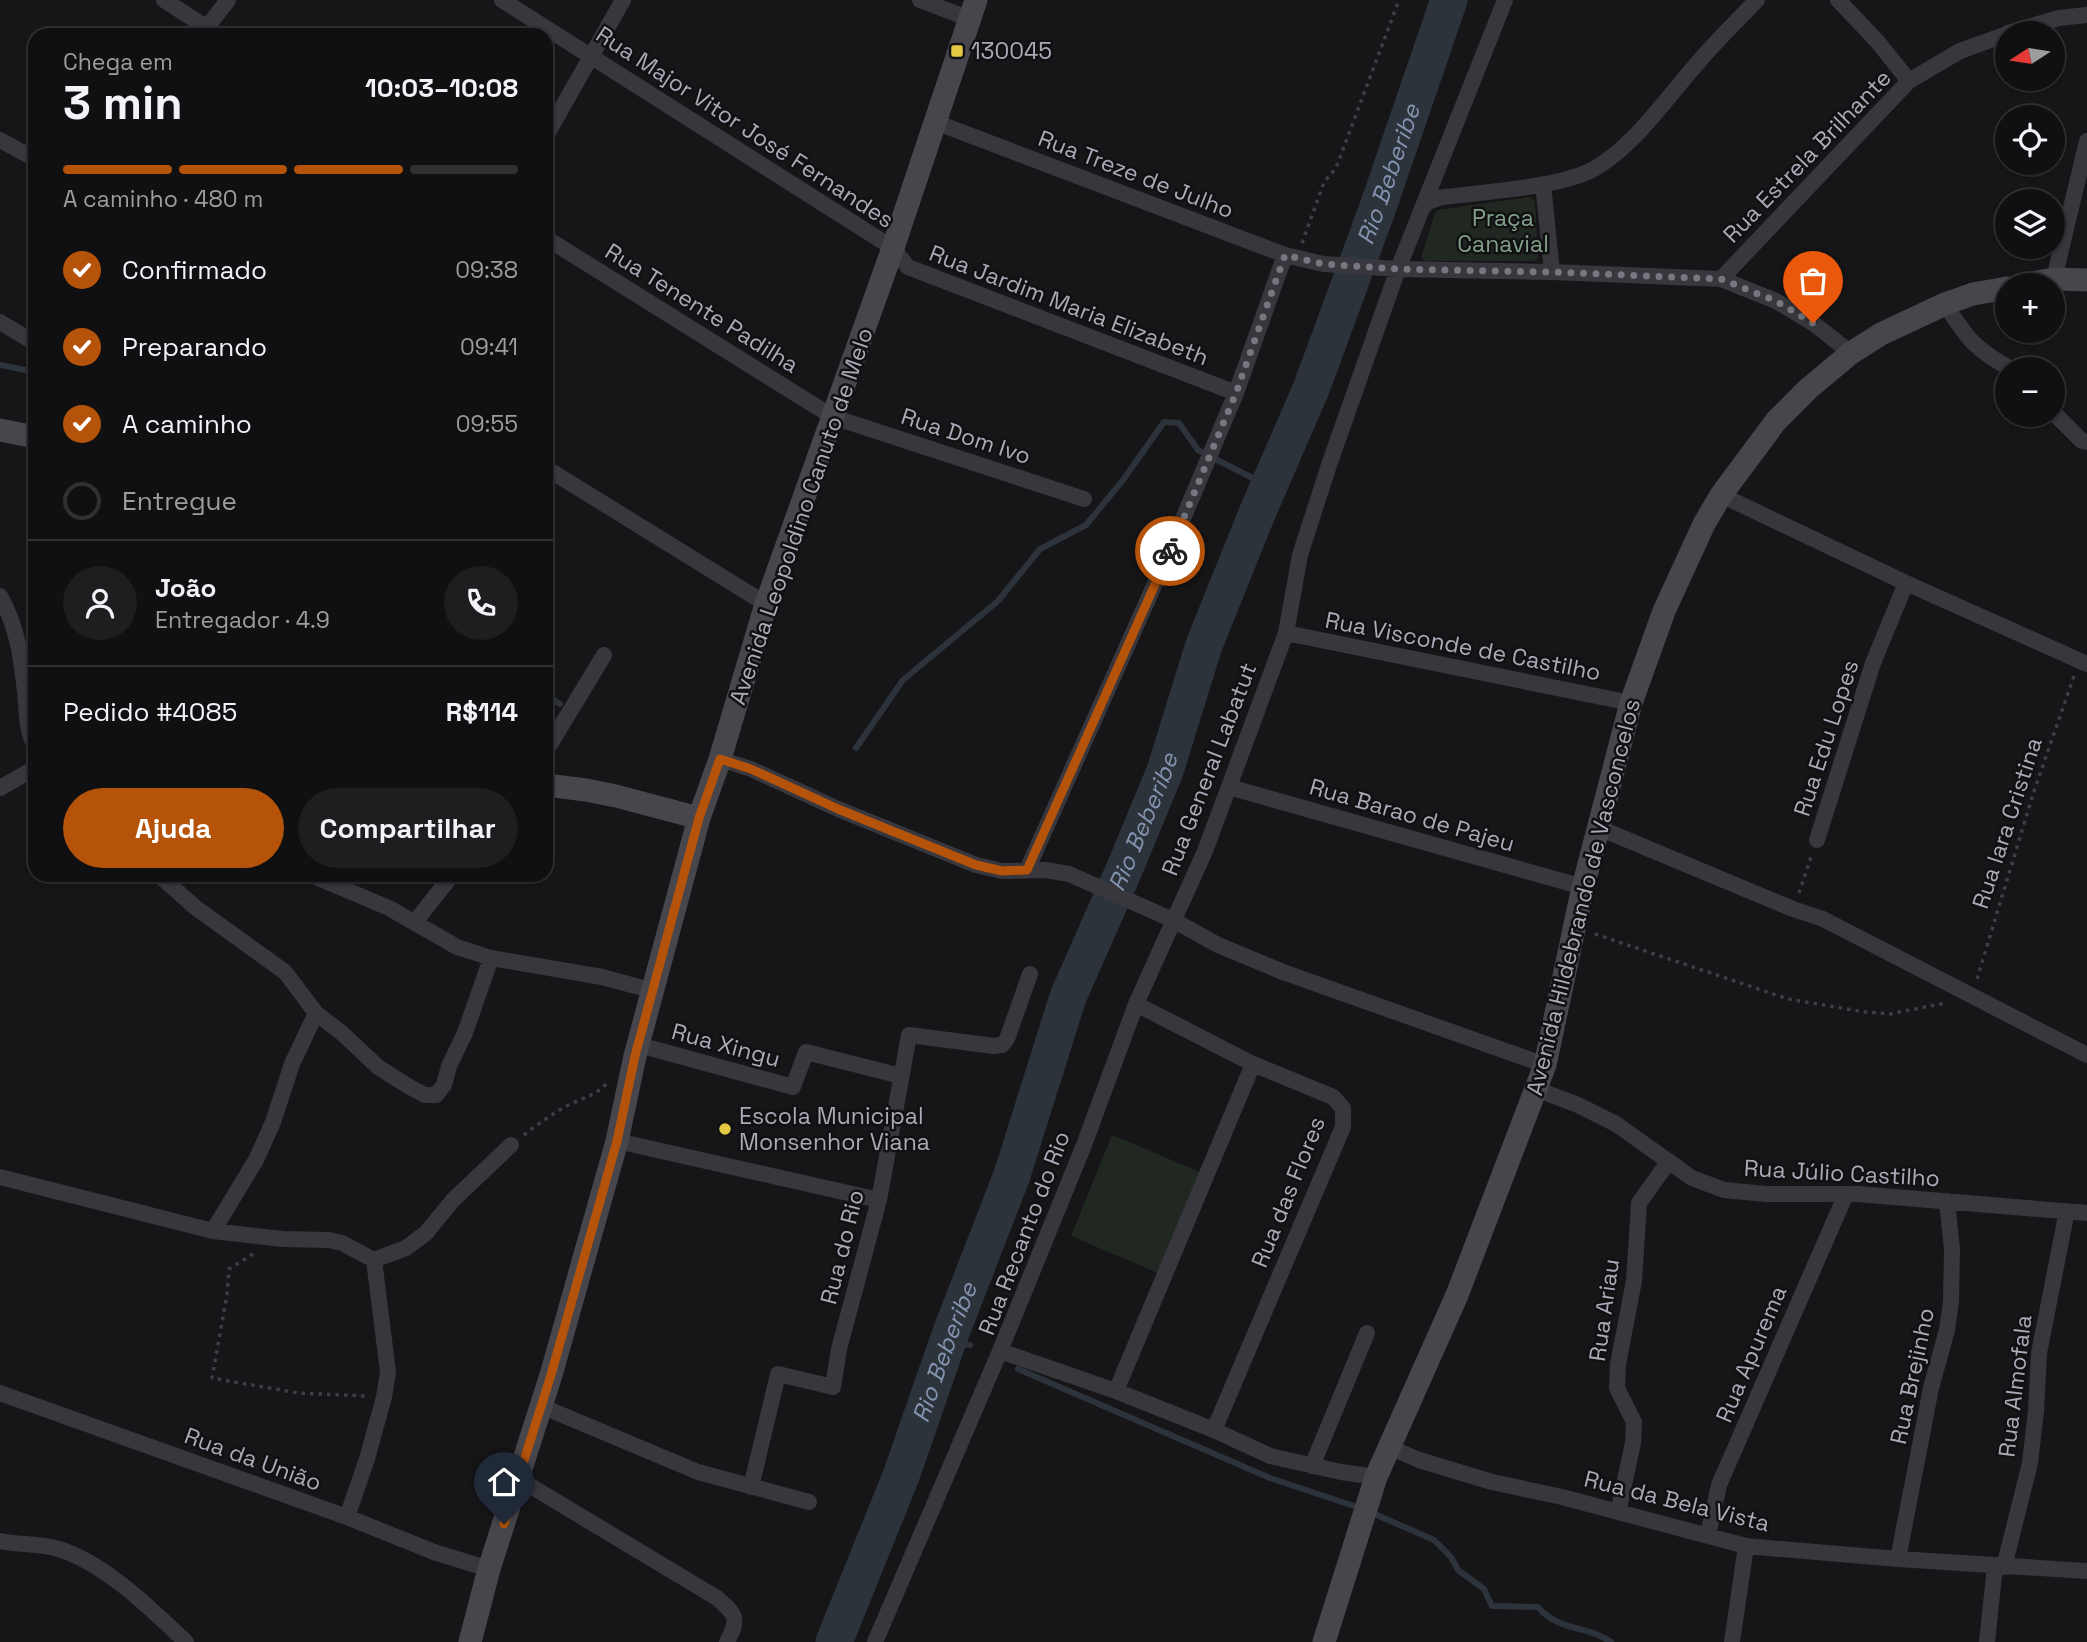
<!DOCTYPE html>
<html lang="pt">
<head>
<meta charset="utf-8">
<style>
	:root { --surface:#101012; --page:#1e1e20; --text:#f1f3f6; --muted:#9c9d9f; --line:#303032; --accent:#b45309 }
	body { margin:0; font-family:"Space Grotesk",sans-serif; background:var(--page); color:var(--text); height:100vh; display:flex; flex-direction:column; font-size:26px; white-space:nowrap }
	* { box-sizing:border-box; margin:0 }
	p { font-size:23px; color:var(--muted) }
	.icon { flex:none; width:38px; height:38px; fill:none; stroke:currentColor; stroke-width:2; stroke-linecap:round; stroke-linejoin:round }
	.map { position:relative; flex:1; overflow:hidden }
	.details { position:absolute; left:28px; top:28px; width:525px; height:854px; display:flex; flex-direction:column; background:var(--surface); border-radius:21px; box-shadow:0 2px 5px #0004,0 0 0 2px var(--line) }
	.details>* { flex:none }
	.needle { width:46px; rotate:258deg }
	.buttons { position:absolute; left:1995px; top:21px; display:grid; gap:14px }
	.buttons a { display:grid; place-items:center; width:70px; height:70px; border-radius:50%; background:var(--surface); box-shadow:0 2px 5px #0004,0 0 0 2px var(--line); font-size:35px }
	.pin { position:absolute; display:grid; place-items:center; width:60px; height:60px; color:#fff; margin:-72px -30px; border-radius:50% 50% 50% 0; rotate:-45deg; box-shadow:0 0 7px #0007 }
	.pin .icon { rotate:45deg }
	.courier { position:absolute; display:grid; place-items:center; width:70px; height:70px; margin:-35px; border:5px solid #b45309; border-radius:50%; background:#fff; color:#222; box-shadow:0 2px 9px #0007 }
	.headline em { font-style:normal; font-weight:800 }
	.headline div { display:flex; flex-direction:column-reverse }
	.headline { display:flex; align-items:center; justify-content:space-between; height:119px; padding:0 35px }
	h1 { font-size:46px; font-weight:800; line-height:52px }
	.bar { display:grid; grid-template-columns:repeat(4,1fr); gap:10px 7px; align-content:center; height:84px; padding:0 35px }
	.bar i { height:9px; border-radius:5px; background:var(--line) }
	.bar .on { background:var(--accent) }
	.bar p { grid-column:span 4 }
	.line { display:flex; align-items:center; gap:18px; padding:0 35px; border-top:2px solid var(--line) }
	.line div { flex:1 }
	.round { display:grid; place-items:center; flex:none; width:74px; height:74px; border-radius:37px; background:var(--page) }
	ol { padding:0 35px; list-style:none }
	li { display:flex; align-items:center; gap:21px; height:77px }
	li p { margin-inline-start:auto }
	li .icon { padding:7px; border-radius:50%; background:var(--accent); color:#fff; stroke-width:4 }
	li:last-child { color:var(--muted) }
	li i { width:38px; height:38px; border:4px solid var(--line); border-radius:50% }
	.action { display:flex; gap:14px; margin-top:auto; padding:14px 35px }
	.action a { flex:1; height:80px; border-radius:42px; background:var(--accent); color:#fff; font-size:28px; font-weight:800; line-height:80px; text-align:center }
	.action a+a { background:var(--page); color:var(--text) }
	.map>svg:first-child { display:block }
</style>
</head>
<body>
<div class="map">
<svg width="2087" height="1642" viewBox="0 0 2087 1642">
	<rect width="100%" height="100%" fill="#161618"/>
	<path fill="#212822" d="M1530 197 1535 201 1538 257 1536 261H1425L1421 258 1435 213 1438 210Z
		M1112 1135 1200 1172 1158 1273 1071 1236Z"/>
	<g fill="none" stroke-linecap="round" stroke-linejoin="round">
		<path stroke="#2d333b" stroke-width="6" d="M0 365 35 372
			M546 695 560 704
			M856 748 903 680 998 601 1040 549 1086 525 1123 480 1164 422 1179 423 1198 450 1268 486
			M947 1341 970 1345
			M1018 1369 1270 1478 1360 1508
			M1370 1512 1434 1540 1451 1557 1458 1570 1484 1589 1492 1606 1538 1607C1559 1632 1587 1625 1611 1642"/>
		<path stroke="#2d333b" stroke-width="37" id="s1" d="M834 1642 901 1476 950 1335 1012 1175 1068 997 1124 870 1165 771 1204 645 1258 511 1311 389 1378 207 1449 0"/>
		<path stroke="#3e3e44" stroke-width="3.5" stroke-dasharray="3.5 5" stroke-linecap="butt" d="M1302 243 1324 182 1336 168 1399 0
			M1799 893 1812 854
			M1595 934 1788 999 1865 1012 1890 1014 1945 1003
			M1977 979 2034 791 2074 676
			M524 1135C538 1124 552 1114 567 1106 581 1098 596 1096 606 1084
			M253 1254 229 1269 227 1295 212 1378 298 1393 367 1396"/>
		<path stroke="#38373d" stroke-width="16" d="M164 0 218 35
			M502 0 893 248 908 267 1236 393
			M920 0 970 19
			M1838 0 1877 41 1909 81
			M2008 33 2059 18 2087 15
			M201 35 228 0
			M935 122 1285 255 1323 264 1398 269 1552 272 1721 279 1776 301 1813 323 1851 353
			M546 136 623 0
			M0 140 35 159
			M1543 184 1552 272
			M1422 208 1428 202 1438 198C1480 192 1559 188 1594 169 1634 146 1665 100 1695 66 1714 43 1736 22 1757 0
			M546 238 833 417 1084 499
			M1721 279 1909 81 1960 51 2007 34
			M2054 279 2087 141
			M1945 304C1967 338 1974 349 2011 369
			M0 322 35 343
			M2053 412 2082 441 2087 442
			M546 468 766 604
			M1721 495 1906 583 2087 664
			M0 596C18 628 21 657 25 692 27 710 26 731 35 746
			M1286 633 1631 703
			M546 751 604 655
			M720 759 751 769 838 809 976 865 1002 871 1046 870 1069 874 1173 920 1218 945 1283 972 1545 1065
			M1229 787 1583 887
			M0 788 35 768
			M1599 828 1793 909 1823 919 2087 1055
			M1817 840 1873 663 1906 583
			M1027 870 1166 559 1236 393 1285 255
			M159 875 196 908 285 972 316 1013 343 1034 378 1067 408 1086 425 1095H436L444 1085 449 1066 465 1033 491 958
			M318 878 389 908 457 947 491 958 602 977 654 991
			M415 922 452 875
			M1136 1004 1253 1064 1333 1097 1343 1108V1127L1214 1430
			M639 1045 793 1087 806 1052 901 1076
			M1536 1089 1578 1105 1616 1124 1692 1178 1724 1190 1766 1194H1857L2087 1213
			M617 1141 879 1200
			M0 1177 213 1231 282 1239 329 1240 342 1243 374 1260 406 1248 426 1233 453 1200 511 1145
			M213 1231 256 1160 273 1122 292 1064 316 1013
			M1000 1351 1116 1391 1214 1430 1270 1456 1341 1472 1376 1477
			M1116 1391 1253 1064
			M0 1393 347 1517 434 1552 489 1569
			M541 1406 698 1472 809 1502
			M1389 1447 1419 1460 1492 1482 1562 1497 1746 1546 1898 1559 2087 1571
			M1312 1466 1367 1333
			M519 1479 717 1598C737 1615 739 1619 727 1642
			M751 1487 778 1374 833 1387 839 1349 879 1200 909 1035 994 1046 1002 1045 1007 1039 1030 974
			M1618 1512 1633 1443 1634 1422 1617 1388 1618 1364 1634 1281 1639 1203 1669 1161
			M347 1517 367 1459 384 1397 388 1372 374 1260
			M1708 1535 1719 1485 1846 1194
			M0 1541C20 1545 40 1543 59 1549 106 1564 151 1609 186 1642
			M1898 1559 1931 1388 1947 1330 1951 1301 1952 1250 1947 1201
			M2004 1567 2030 1463 2036 1411 2039 1353 2067 1211
			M875 1642 1000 1351 1084 1145 1136 1004 1205 851 1286 633 1300 555 1329 465 1398 269 1505 0
			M1732 1642 1746 1546
			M1987 1642 1995 1566"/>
		<path stroke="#46464c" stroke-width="23" d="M2021 285 2054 279 2087 280
			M0 430 35 437
			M546 785 586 790 616 796 699 818
			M470 1642 489 1569 551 1375 617 1141 635 1056 699 818 720 759 766 604 893 248 976 0
			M1324 1642 1376 1477 1457 1295 1545 1065 1583 887 1631 703 1664 611 1704 524 1721 495 1776 421 1808 389 1851 353 1881 334 1945 304 1973 294 2007 288"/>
	</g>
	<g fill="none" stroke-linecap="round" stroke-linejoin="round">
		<path stroke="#76777f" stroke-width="7" stroke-dasharray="0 12.6" d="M1170 551 1236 393 1285 255 1323 264 1398 269 1552 272 1721 279 1776 301 1813 323"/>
		<path stroke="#b45309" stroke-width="9" d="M504 1524 551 1375 617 1141 635 1056 699 818 720 759 751 769 838 809 976 865 1002 871 1027 870 1170 551"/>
	</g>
	<g fill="#e4c842" stroke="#111113" stroke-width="2.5">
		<rect x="950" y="44" width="14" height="14" rx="3.5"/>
		<circle cx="725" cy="1129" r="7"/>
	</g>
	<g text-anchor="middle" stroke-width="5" stroke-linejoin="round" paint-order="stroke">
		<g font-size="23" fill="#a9abb7" stroke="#111113" text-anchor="start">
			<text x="971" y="59">130045</text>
			<text x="739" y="1124">Escola Municipal<tspan x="739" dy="26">Monsenhor Viana</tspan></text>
		</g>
		<g font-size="23" fill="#a9abb7" stroke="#111113">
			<text transform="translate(745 127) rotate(33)" y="8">Rua Major Vitor José Fernandes</text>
			<text transform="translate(1807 156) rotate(-46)" y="8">Rua Estrela Brilhante</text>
			<text transform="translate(1136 174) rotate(21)" y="8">Rua Treze de Julho</text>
			<text transform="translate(1069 305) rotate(21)" y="8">Rua Jardim Maria Elizabeth</text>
			<text transform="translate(702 308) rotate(32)" y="8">Rua Tenente Padilha</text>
			<text transform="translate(966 436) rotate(18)" y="8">Rua Dom Ivo</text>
			<text transform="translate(801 516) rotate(-71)" y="8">Avenida Leopoldino Canuto de Melo</text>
			<text transform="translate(1463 646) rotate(11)" y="8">Rua Visconde de Castilho</text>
			<text transform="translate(1826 738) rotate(-72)" y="8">Rua Edu Lopes</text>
			<text transform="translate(1209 769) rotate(-69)" y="8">Rua General Labatut</text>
			<text transform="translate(1412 815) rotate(16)" y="8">Rua Barao de Pajeu</text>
			<text transform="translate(2007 823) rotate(-72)" y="8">Rua Iara Cristina</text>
			<text transform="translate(1583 897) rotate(-76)" y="8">Avenida Hildebrando de Vasconcelos</text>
			<text transform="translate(726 1045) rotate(15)" y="8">Rua Xingu</text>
			<text transform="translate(1842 1173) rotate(3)" y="8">Rua Júlio Castilho</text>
			<text transform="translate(1288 1192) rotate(-68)" y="8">Rua das Flores</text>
			<text transform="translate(1024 1233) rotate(-69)" y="8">Rua Recanto do Rio</text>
			<text transform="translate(842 1247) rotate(-76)" y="8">Rua do Rio</text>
			<text transform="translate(1604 1310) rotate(-82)" y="8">Rua Ariau</text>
			<text transform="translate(1751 1354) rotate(-67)" y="8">Rua Apurema</text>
			<text transform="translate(1912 1376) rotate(-78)" y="8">Rua Brejinho</text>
			<text transform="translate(2015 1386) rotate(-83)" y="8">Rua Almofala</text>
			<text transform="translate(253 1459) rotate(20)" y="8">Rua da União</text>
			<text transform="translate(1677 1501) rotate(14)" y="8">Rua da Bela Vista</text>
		</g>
		<g font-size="23" fill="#82a089" stroke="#111113">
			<text x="1503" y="226">Praça<tspan x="1503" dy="26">Canavial</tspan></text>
		</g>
		<g font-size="24" font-style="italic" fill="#8393af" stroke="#111113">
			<text dy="8" stroke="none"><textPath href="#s1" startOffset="1570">Rio Beberibe</textPath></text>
			<text dy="8" stroke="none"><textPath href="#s1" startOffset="877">Rio Beberibe</textPath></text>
			<text dy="8" stroke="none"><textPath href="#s1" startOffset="310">Rio Beberibe</textPath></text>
		</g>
	</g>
</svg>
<div class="buttons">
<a><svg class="needle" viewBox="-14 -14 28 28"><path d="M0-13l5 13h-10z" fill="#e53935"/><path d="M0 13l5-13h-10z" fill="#9c9d9f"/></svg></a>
<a><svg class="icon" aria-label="locate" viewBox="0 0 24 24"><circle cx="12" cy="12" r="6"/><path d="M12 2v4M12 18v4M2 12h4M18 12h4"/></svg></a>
<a><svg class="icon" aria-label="layers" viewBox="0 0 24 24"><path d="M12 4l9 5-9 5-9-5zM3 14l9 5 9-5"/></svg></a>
<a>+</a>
<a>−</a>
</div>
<div class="pin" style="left:1813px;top:323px;background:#ea580c"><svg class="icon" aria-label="bag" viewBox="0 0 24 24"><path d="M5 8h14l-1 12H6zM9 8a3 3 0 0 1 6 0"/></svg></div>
<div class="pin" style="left:504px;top:1524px;background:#1f2937"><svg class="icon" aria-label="home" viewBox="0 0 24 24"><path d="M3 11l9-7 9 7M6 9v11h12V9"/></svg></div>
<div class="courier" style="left:1170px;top:551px"><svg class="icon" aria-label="bike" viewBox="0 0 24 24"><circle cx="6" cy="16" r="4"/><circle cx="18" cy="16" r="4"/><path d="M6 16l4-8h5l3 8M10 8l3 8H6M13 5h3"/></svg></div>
<section class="details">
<div class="headline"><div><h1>3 min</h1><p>Chega em</p></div><em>10:03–10:08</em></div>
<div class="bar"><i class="on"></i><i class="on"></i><i class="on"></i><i></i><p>A caminho · 480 m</p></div>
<ol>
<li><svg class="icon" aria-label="check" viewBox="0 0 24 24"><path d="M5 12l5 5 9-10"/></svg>Confirmado<p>09:38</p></li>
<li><svg class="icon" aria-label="check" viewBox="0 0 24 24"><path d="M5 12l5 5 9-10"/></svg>Preparando<p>09:41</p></li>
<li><svg class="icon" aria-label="check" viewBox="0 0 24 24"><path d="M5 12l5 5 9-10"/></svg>A caminho<p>09:55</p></li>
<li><i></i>Entregue</li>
</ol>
<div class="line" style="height:126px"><a class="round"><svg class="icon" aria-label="person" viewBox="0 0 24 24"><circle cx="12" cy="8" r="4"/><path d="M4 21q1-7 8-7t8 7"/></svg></a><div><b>João</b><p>Entregador · 4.9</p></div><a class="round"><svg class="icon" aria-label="phone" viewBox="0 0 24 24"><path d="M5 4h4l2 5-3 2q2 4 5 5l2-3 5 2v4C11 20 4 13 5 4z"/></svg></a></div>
<div class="line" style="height:91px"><div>Pedido #4085</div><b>R$114</b></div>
<div class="action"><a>Ajuda</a><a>Compartilhar</a></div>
</section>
</div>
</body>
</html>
